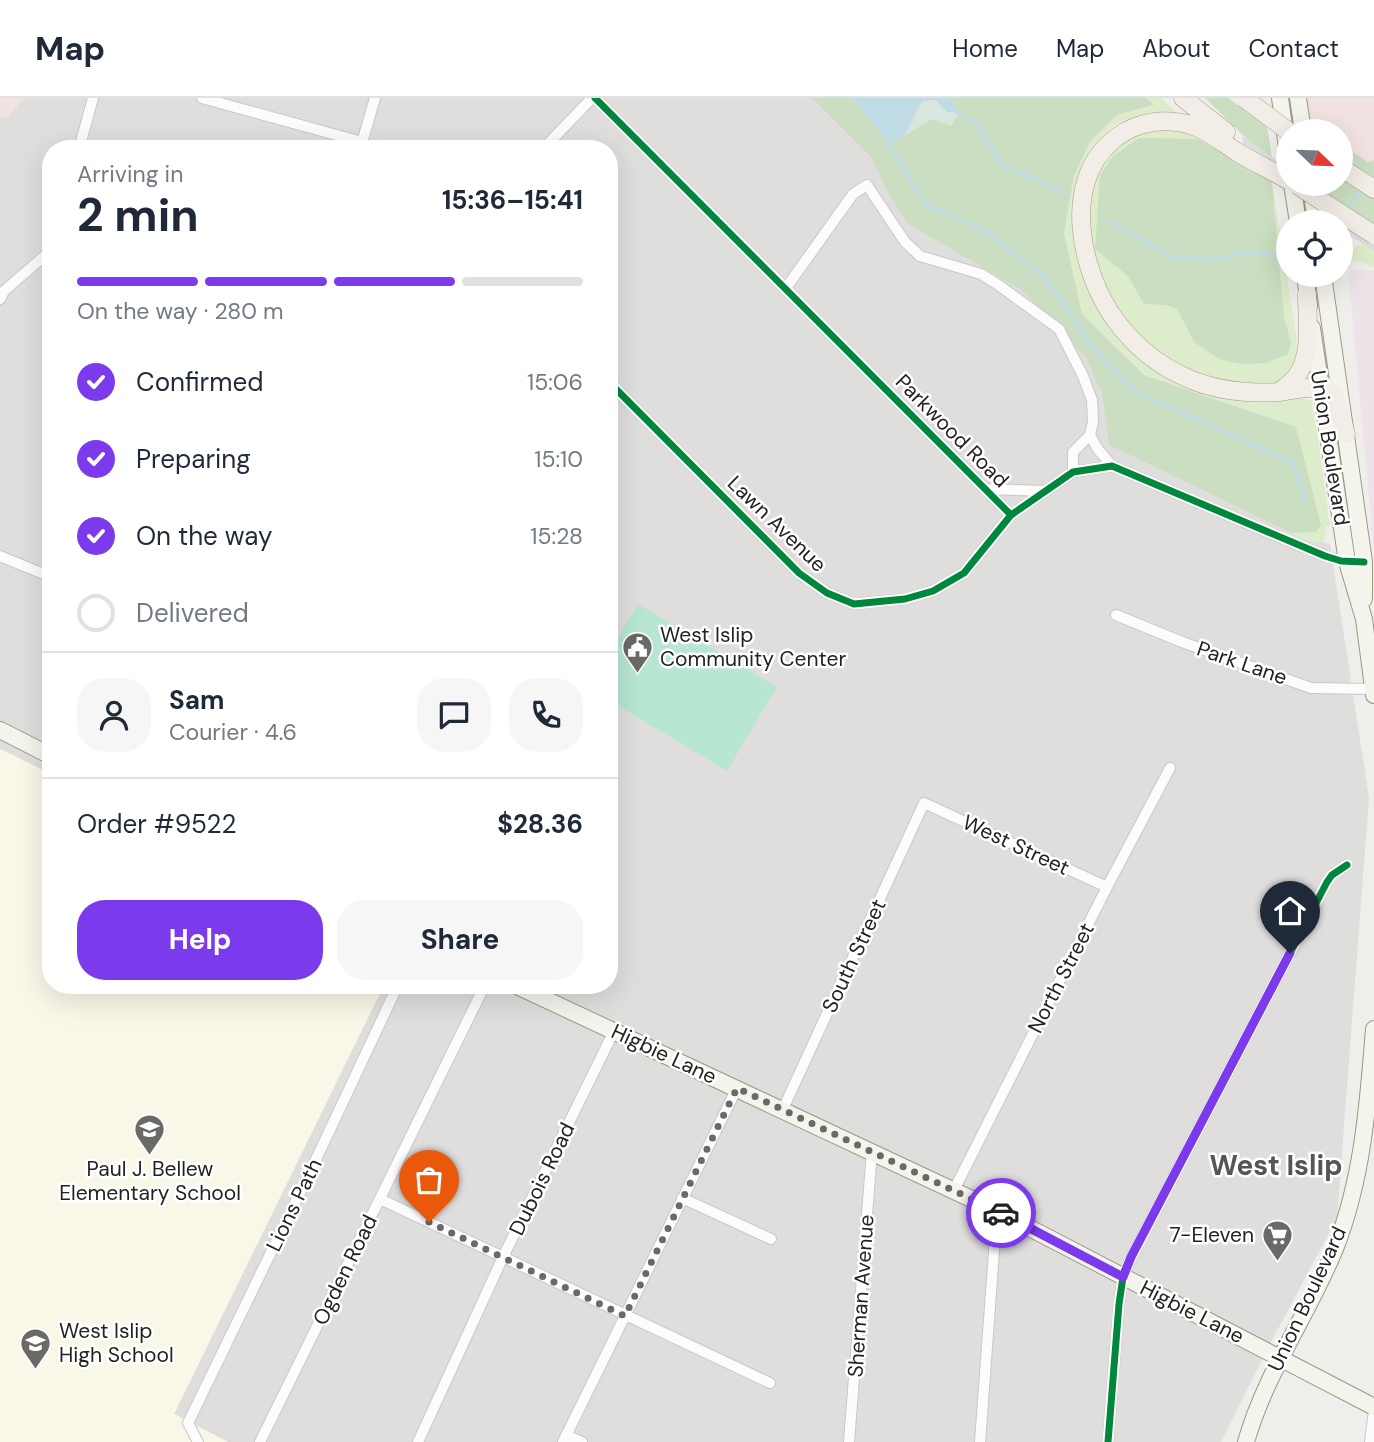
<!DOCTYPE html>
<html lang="en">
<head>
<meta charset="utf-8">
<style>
	:root { --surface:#fff; --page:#f6f6f7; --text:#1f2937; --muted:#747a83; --line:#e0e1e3; --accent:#7c3aed }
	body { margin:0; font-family:"DM Sans",sans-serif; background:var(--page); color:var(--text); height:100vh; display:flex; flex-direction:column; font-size:26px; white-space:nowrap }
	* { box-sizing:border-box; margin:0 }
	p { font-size:23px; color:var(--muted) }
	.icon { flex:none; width:38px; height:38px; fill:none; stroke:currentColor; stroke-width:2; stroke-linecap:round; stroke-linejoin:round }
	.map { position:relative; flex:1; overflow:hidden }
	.drawer { position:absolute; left:42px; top:42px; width:576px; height:854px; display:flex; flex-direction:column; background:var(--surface); border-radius:28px; box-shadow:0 7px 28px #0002 }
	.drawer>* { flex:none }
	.needle { width:46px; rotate:113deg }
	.fabs { position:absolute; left:1276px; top:21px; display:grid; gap:14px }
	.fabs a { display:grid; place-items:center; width:77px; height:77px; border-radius:50%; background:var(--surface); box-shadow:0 7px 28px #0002; font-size:35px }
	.pin { position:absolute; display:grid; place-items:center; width:60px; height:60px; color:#fff; margin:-72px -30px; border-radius:50% 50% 50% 0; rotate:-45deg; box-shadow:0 0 7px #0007 }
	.pin .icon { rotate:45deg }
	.courier { position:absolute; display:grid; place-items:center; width:70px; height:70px; margin:-35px; border:5px solid #7c3aed; border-radius:50%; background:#fff; color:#222; box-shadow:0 2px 9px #0007 }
	.headline em { font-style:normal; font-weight:700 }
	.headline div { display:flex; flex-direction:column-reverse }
	.headline { display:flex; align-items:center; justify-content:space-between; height:119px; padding:0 35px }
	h1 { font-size:46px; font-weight:700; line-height:52px }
	.bar { display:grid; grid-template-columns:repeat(4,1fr); gap:10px 7px; align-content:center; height:84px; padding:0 35px }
	.bar i { height:9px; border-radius:5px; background:var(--line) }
	.bar .on { background:var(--accent) }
	.bar p { grid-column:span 4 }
	.line { display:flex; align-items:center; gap:18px; padding:0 35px; border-top:2px solid var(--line) }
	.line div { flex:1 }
	.round { display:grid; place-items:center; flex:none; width:74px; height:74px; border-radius:28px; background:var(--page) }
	ol { padding:0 35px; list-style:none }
	li { display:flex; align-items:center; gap:21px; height:77px }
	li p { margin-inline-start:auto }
	li .icon { padding:7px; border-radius:50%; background:var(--accent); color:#fff; stroke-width:4 }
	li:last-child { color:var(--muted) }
	li i { width:38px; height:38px; border:4px solid var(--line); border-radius:50% }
	.action { display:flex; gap:14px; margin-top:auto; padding:14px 35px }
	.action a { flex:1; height:80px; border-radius:28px; background:var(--accent); color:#fff; font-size:28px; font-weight:700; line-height:80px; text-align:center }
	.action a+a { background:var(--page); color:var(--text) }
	header { display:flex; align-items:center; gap:42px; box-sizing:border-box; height:98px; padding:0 35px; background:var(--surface); border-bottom:2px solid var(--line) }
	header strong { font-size:33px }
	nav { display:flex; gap:38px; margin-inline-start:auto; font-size:24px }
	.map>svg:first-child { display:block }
</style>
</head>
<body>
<header>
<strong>Map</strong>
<nav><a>Home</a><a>Map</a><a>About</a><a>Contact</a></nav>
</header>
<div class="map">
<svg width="1374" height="1344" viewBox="0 0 1374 1344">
	<rect width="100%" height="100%" fill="#f0eeeb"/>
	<path fill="#dfdedc" d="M24 0H811L872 61 889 97 908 126 1021 192 1085 259 1102 296 1109 347 1291 435 1330 446 1369 700 1337 1120 1270 1246 1221 1344H228L174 1316 384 887H609V51H51V676L0 651V18L6 20Z"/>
	<path fill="#f1e3e1" d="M0 0H24L5 20 0 18Z
		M1301 0H1374V62L1369 64 1341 46 1340 33H1320L1304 23Z"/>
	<path fill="#ede4e9" d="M1374 172V456L1348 173Z"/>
	<path fill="#f8f7e8" d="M0 651 51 676V887H384L174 1316 228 1344H0Z"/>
	<path fill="#ddeccb" d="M1146 0H1161L1177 15 1151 14 1114 27 1091 49 1075 86 1073 114 1077 152 1091 198 1112 230 1141 263 1179 283 1303 297 1306 302H1311L1318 340 1330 428 1325 429 1326 439 1322 444C1311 446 1301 440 1291 435L1316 434 1296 329 1144 277 1082 216 1064 135 1074 78 1090 44 1117 17 1153 8Z
		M1159 30 1183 32 1214 44 1272 84 1296 235 1298 260 1289 279 1274 288 1215 286 1160 260 1111 213 1085 127 1099 62 1133 36Z
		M1369 144 1374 147V170C1360 164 1355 159 1341 168V153Z"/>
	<path fill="#cbdec1" d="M811 0H851L858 6 889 47 931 21 959 15 950 0H1146L1154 7 1117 17 1090 44 1074 78 1064 135 1082 216 1144 277 1296 329 1321 427 1316 434 1291 435 1109 347 1102 296 1085 259 1021 192 908 126 889 97 872 61Z
		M1205 0H1228L1249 14 1267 28 1272 59 1249 43Z
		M1139 40 1198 41 1272 84 1284 219 1291 245 1288 256 1266 265 1243 266 1221 262 1194 244 1177 211 1166 207 1144 206 1128 178 1095 151 1100 77 1113 58Z
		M1341 46 1368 64 1374 62V130L1342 143 1341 142 1340 124H1331L1328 86H1340Z"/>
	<path fill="#d9e6de" d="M922 2H935L947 14 959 15 951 28 931 21 905 37Z"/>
	<path fill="#b7e6d2" d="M638 506 777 589 727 673 609 602V555Z"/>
	<path fill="#bfdbe3" d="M851 0H950L959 15 947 14 935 2 922 3 905 37 889 47 858 6Z"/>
	<path fill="#dedddd" d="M1242 38 1288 70V86L1374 128V153L1341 132 1340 124H1329L1272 84 1245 67Z"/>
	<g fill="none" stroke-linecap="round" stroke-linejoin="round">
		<path stroke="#bfdbe3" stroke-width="3.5" d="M956 13 978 27 1001 66 1047 86 1061 95
			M889 44V47L926 107 981 130 1045 179 1098 256 1136 294 1292 364 1306 405
			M1345 110 1365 91
			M1107 122 1172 159 1208 161 1231 159 1244 153 1276 157"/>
		<defs>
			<path id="street" d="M202 0 362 44
				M595 0 1011 417
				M361 48 375 0
				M79 51 93 0
				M543 51 592 0
				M786 190 853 96 867 87 905 144 920 158 981 176 997 186 1059 231 1083 278 1092 302 1093 323 1090 337 1097 350 1112 368
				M0 201 4 193 49 154
				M609 284 799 475 827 495 854 506 905 501 933 493 964 475 1011 417 1073 374 1112 368 1298 447 1331 460 1351 464
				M1073 374V354L1090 337
				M985 391 1045 393
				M0 458 51 479
				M1116 517 1182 544 1311 590 1373 591
				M783 1011 924 705 1107 789
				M954 1092 1107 789 1170 670
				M682 1100 771 1141
				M380 1101 770 1285
				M566 1337 582 1344
				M198 1344 188 1325 311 1072 398 887
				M260 1344 485 887
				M418 1344 503 1159 614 933
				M563 1344 737 990
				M849 1344 872 1053
				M980 1344 997 1113
				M1108 1344 1119 1206 1123 1179 1129 1164 1327 784 1332 777 1347 767
				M1370 1344 1374 1313"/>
			<path id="secondary" d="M1280 0 1288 57
				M1298 0 1303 33
				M1292 86 1298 124
				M1311 89 1316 124
				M1305 177 1309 208
				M1323 177 1364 464V501
				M1312 230 1347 464 1364 521 1374 597
				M0 632 51 658
				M515 887 997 1113 1374 1309
				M1246 1344C1266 1274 1308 1217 1335 1151 1363 1080 1368 1006 1374 931"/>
			<path id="primary" d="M1183 0 1226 34
				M1340 69 1374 91
				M1288 82C1271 72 1253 64 1237 54 1217 41 1200 26 1176 24 1152 21 1129 28 1112 43 1061 86 1081 176 1116 223 1134 247 1158 267 1185 279 1215 293 1246 296 1279 294 1294 292 1310 288 1326 290L1335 299 1346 336
				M1279 294C1285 289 1291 285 1296 279 1313 257 1307 222 1307 196"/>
		</defs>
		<use href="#street" stroke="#c9c8c7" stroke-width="12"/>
		<use href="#secondary" stroke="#999a82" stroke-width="18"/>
		<use href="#primary" stroke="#a79c86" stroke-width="19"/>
		<use href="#street" stroke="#fdfcfc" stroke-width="10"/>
		<use href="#secondary" stroke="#f4f4ed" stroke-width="16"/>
		<use href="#primary" stroke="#f3ede7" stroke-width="18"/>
		<defs>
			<path id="primary-bridge" d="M1244 0 1288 33
				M1297 87 1374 137"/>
		</defs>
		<use href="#primary-bridge" stroke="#a79c86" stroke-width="19" stroke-linecap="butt"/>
		<use href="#primary-bridge" stroke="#f3ede7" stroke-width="18"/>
		<defs>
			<path id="cycleway" d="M595 0 1011 417
				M609 284 799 475 827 495 854 506 905 501 933 493 964 475 1011 417 1073 374 1112 368 1325 458 1341 463 1364 464
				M1108 1344 1119 1206 1123 1179 1129 1164 1327 784 1332 777 1347 767"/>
		</defs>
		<use href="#cycleway" stroke="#fff" stroke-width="11"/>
		<use href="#cycleway" stroke="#00873e" stroke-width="7"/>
	</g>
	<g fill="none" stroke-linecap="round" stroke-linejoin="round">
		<path stroke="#6a6968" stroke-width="7" stroke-dasharray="0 12.6" d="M429 1124 625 1218 737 990 1001 1115"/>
		<path stroke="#7c3aed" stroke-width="9" d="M1001 1115 1123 1179 1131 1159 1290 855"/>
	</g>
	<defs>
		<symbol id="civic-pin" viewBox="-11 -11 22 30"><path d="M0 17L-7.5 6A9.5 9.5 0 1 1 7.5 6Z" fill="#6a6968" stroke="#fff"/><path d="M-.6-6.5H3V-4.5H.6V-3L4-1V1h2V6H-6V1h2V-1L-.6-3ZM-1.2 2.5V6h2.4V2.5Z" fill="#fff"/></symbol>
		<symbol id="school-pin" viewBox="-11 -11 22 30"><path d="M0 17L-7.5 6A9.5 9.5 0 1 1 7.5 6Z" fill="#6a6968" stroke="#fff"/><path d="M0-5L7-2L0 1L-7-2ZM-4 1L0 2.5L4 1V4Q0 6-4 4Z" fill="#fff"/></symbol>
		<symbol id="supermarket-pin" viewBox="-11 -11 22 30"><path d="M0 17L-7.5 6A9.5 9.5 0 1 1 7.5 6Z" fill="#6a6968" stroke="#fff"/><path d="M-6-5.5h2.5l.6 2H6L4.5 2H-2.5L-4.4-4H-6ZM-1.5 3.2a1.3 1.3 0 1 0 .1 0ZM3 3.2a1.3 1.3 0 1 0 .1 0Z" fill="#fff"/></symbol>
	</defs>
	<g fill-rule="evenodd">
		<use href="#civic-pin" x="620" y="532" width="35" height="47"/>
		<use href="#school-pin" x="132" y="1014" width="35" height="47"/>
		<use href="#supermarket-pin" x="1260" y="1120" width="35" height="47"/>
		<use href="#school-pin" x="18" y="1228" width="35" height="47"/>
	</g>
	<g text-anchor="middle" stroke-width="5" stroke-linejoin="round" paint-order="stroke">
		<g font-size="21" fill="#222" stroke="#fff">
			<text transform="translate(952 333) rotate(45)" y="7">Parkwood Road</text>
			<text transform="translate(1330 350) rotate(81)" y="7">Union Boulevard</text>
			<text transform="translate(777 426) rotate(44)" y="7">Lawn Avenue</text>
			<text transform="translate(1242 565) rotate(19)" y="7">Park Lane</text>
			<text transform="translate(1016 747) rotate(25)" y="7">West Street</text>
			<text transform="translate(854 858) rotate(-65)" y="7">South Street</text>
			<text transform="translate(1061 880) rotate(-63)" y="7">North Street</text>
			<text transform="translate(664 956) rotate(25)" y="7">Higbie Lane</text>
			<text transform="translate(542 1081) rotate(-64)" y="7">Dubois Road</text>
			<text transform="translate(294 1107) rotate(-64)" y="7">Lions Path</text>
			<text transform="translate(345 1172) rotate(-64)" y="7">Ogden Road</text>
			<text transform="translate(861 1198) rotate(-86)" y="7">Sherman Avenue</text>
			<text transform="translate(1307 1201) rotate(-65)" y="7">Union Boulevard</text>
			<text transform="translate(1192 1214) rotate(27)" y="7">Higbie Lane</text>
		</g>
		<g font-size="21" fill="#222" stroke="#fff" text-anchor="start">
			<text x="660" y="544">West Islip<tspan x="660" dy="24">Community Center</tspan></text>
			<text x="150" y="1078" text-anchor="middle">Paul J. Bellew<tspan x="150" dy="24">Elementary School</tspan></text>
			<text x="1254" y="1144" text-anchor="end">7-Eleven</text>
			<text x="59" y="1240">West Islip<tspan x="59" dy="24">High School</tspan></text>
		</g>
		<g font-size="28" font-weight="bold" fill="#555" stroke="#fff">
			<text x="1276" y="1077">West Islip</text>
		</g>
	</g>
</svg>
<div class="fabs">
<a><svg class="needle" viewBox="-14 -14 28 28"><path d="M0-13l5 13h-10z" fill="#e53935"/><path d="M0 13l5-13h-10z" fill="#747a83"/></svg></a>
<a><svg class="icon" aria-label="locate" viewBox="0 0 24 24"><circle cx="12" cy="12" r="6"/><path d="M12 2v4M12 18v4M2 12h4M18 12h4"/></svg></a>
</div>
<div class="pin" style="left:429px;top:1124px;background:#ea580c"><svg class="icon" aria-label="bag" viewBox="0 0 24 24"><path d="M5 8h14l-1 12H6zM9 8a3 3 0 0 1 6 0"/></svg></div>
<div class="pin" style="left:1290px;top:855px;background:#1f2937"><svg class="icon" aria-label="home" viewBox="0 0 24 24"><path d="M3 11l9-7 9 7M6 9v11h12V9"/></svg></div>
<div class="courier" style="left:1001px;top:1115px"><svg class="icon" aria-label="car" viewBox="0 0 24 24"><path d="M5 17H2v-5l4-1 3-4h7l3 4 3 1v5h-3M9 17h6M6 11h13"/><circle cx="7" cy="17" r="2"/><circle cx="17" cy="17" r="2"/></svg></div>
<section class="drawer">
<div class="headline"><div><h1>2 min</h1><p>Arriving in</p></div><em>15:36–15:41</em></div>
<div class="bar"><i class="on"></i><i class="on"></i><i class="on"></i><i></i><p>On the way · 280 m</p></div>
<ol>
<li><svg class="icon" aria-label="check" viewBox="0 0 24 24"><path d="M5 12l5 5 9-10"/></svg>Confirmed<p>15:06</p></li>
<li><svg class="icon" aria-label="check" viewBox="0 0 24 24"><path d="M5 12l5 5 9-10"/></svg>Preparing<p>15:10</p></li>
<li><svg class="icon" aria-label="check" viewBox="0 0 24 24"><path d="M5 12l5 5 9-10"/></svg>On the way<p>15:28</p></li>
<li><i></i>Delivered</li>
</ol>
<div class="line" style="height:126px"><a class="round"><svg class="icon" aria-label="person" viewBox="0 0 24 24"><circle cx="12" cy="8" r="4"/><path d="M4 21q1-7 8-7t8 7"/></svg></a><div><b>Sam</b><p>Courier · 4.6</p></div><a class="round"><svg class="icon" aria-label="chat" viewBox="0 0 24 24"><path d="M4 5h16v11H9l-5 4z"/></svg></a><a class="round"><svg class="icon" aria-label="phone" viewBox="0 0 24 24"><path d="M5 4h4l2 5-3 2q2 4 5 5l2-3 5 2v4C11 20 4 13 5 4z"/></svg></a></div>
<div class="line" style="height:91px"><div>Order #9522</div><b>$28.36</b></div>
<div class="action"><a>Help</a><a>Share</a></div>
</section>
</div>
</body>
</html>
